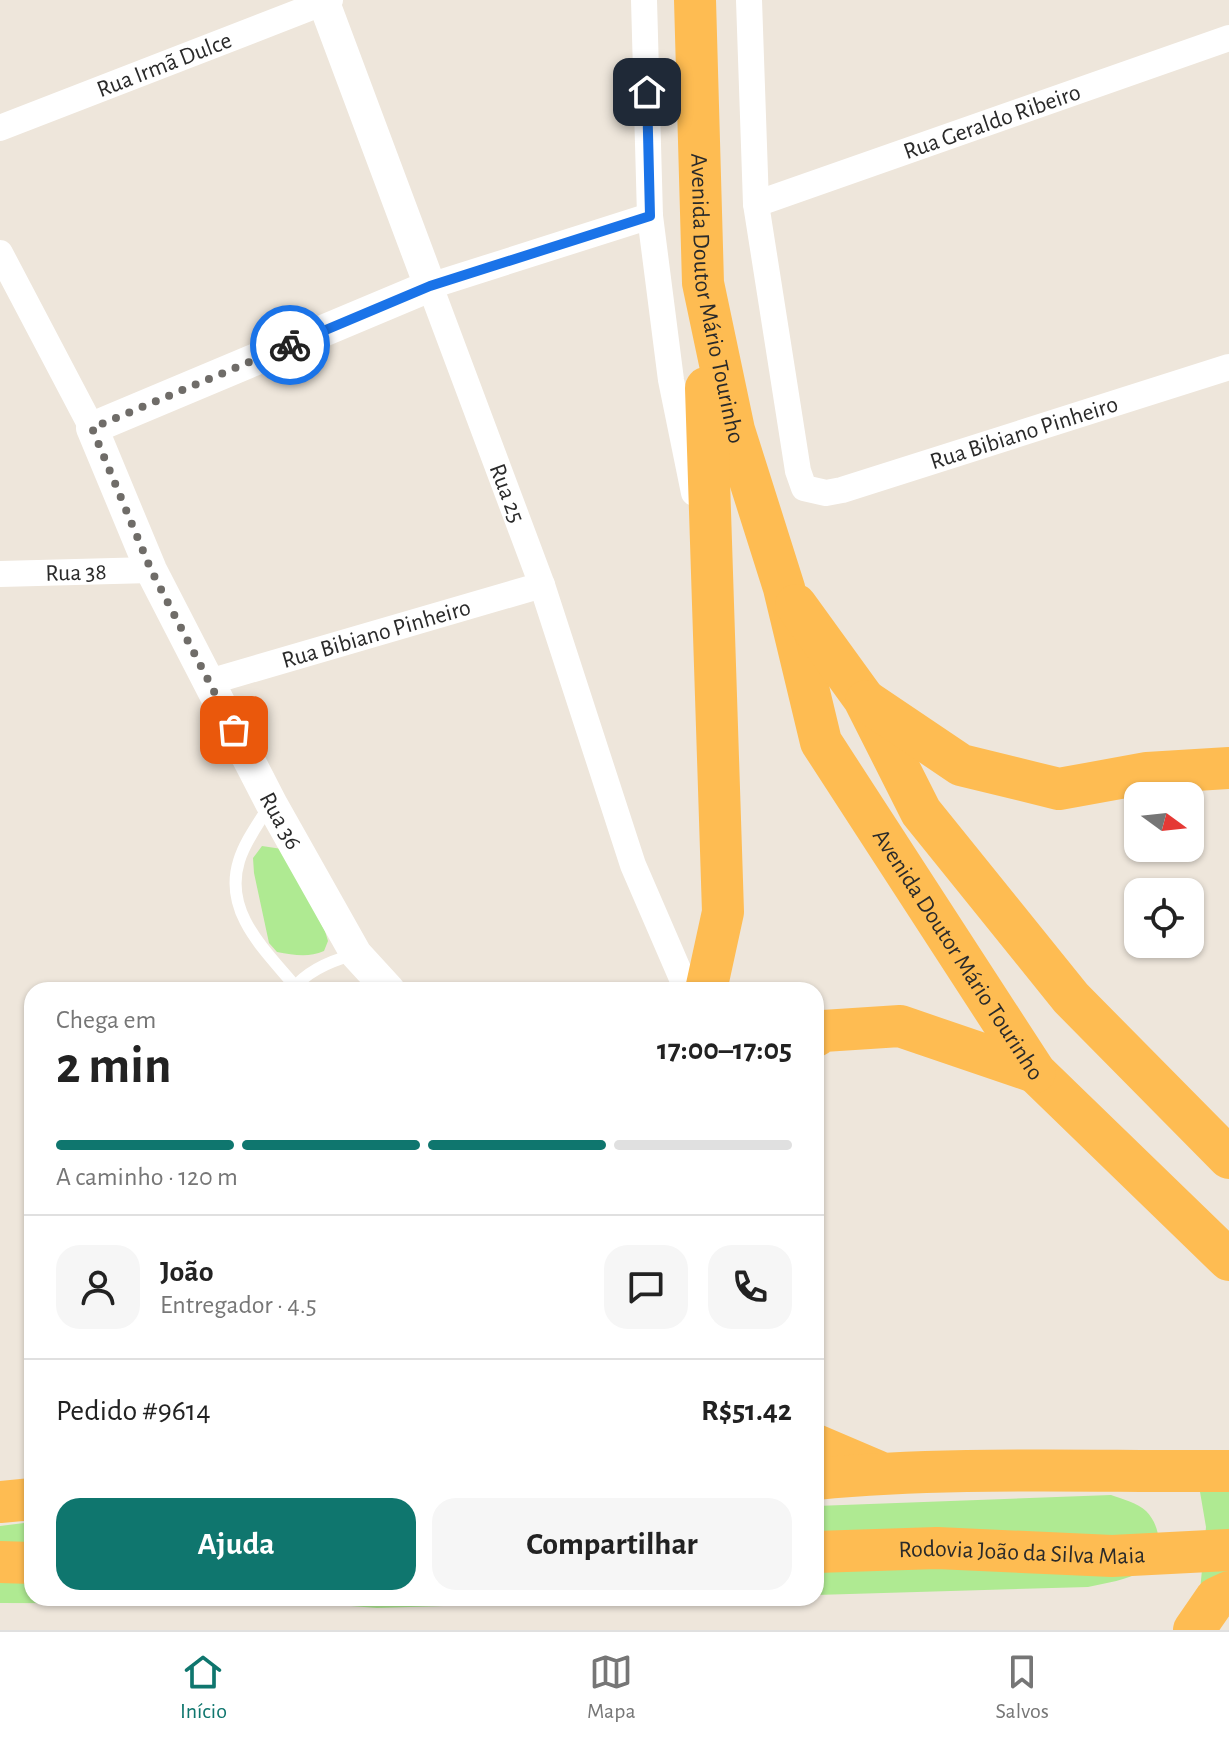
<!DOCTYPE html>
<html lang="pt">
<head>
<meta charset="utf-8">
<style>
	:root { --surface:#fff; --page:#f6f6f6; --text:#222; --muted:#767676; --line:#e0e0e0; --accent:#0f766e }
	body { margin:0; font-family:"Alegreya Sans",sans-serif; background:var(--page); color:var(--text); height:100vh; display:flex; flex-direction:column; font-size:30px; white-space:nowrap }
	* { box-sizing:border-box; margin:0 }
	p { font-size:26px; color:var(--muted) }
	.icon { flex:none; width:44px; height:44px; fill:none; stroke:currentColor; stroke-width:2; stroke-linecap:round; stroke-linejoin:round }
	.map { position:relative; flex:1; overflow:hidden }
	.panel { position:absolute; left:24px; top:982px; width:800px; height:624px; display:flex; flex-direction:column; background:var(--surface); border-radius:24px; box-shadow:0 2px 6px #0004 }
	.panel>* { flex:none }
	.needle { width:52px; rotate:105deg }
	.controls { position:absolute; left:1124px; top:782px; display:grid; gap:16px }
	.controls a { display:grid; place-items:center; width:80px; height:80px; border-radius:16px; background:var(--surface); box-shadow:0 2px 6px #0004; font-size:40px }
	.pin { position:absolute; display:grid; place-items:center; width:68px; height:68px; color:#fff; margin:-34px; border-radius:16px; box-shadow:0 4px 12px #0006 }
	.courier { position:absolute; display:grid; place-items:center; width:80px; height:80px; margin:-40px; border:6px solid #1a73e8; border-radius:50%; background:#fff; color:#222; box-shadow:0 2px 10px #0007 }
	.overview em { font-style:normal; font-weight:700 }
	.overview div { display:flex; flex-direction:column-reverse }
	.overview { display:flex; align-items:center; justify-content:space-between; height:136px; padding:0 32px }
	h1 { font-size:52px; font-weight:700; line-height:60px }
	.bar { display:grid; grid-template-columns:repeat(4,1fr); gap:12px 8px; align-content:center; height:96px; padding:0 32px }
	.bar i { height:10px; border-radius:6px; background:var(--line) }
	.bar .on { background:var(--accent) }
	.bar p { grid-column:span 4 }
	.line { display:flex; align-items:center; gap:20px; padding:0 32px; border-top:2px solid var(--line) }
	.line div { flex:1 }
	.round { display:grid; place-items:center; flex:none; width:84px; height:84px; border-radius:24px; background:var(--page) }
	.action { display:flex; gap:16px; margin-top:auto; padding:16px 32px }
	.action a { flex:1; height:92px; border-radius:24px; background:var(--accent); color:#fff; font-size:32px; font-weight:700; line-height:92px; text-align:center }
	.action a+a { background:var(--page); color:var(--text) }
	.tab-bar { display:flex; justify-content:space-around; align-items:center; height:112px; border-top:2px solid var(--line); background:var(--surface); font-size:22px; color:var(--muted) }
	.tab-bar a { display:grid; justify-items:center; gap:4px }
	.tab-bar .on { color:var(--accent) }
	.map>svg:first-child { display:block }
</style>
</head>
<body>
<div class="map">
<svg width="1229" height="1630" viewBox="0 0 1229 1630">
	<rect width="100%" height="100%" fill="#eee6db"/>
	<path fill="#afea92" d="M262 846 282 849 325 931 328 941 324 951C308 958 294 955 277 952L269 943 254 873 253 858Z
		M1199 1486 1229 1488V1589L1200 1591 1206 1527Z
		M1111 1495C1122 1499 1138 1503 1146 1511 1162 1527 1165 1558 1143 1571 1126 1580 1107 1583 1088 1587L816 1595V1506Z
		M32 1522V1598H278L280 1604 0 1603V1526Z
		M335 1598H712L377 1608 351 1606Z"/>
	<g fill="none" stroke-linecap="round" stroke-linejoin="round">
		<path stroke="#fff" stroke-width="12" d="M269 806C259 823 245 841 239 861 223 912 265 950 295 986
			M292 990C307 971 330 961 353 955"/>
		<g stroke="#fff" stroke-width="26">
			<path d="M644 0 650 216 671 380 694 493"/>
			<path id="s1" d="M749 0 756 204 798 471 804 488 826 493 842 490 1229 367"/>
			<path id="s2" d="M0 128 330 0"/>
			<path id="s3" d="M756 204 1229 38"/>
			<path id="s4" d="M650 216 430 286 542 585 633 865 687 990"/>
			<path d="M0 253 92 428"/>
			<path id="s5" d="M0 574 151 570"/>
			<path id="s6" d="M209 682 542 585"/>
		</g>
		<path stroke="#fff" stroke-width="32" id="s7" d="M323 0 430 286 92 428 151 570 271 803 356 954 389 990"/>
		<g stroke="#febc52" stroke-width="42">
			<path id="s8" d="M695 0 703 283 734 430 784 588 821 742 1035 1072 1229 1260"/>
			<path d="M796 605 864 699 921 812 1071 998 1229 1158"/>
			<path d="M866 701 961 765 1059 789 1147 773 1229 768"/>
			<path d="M706 990 723 912 706 388"/>
			<path d="M816 1036 823 1031 900 1026 1035 1072"/>
			<path d="M816 1445 877 1471"/>
			<path d="M816 1479C953 1466 1091 1472 1229 1471"/>
			<path d="M0 1502 32 1499"/>
			<path id="s9" d="M816 1552 937 1548 1112 1556 1229 1550"/>
			<path d="M0 1562 32 1563"/>
			<path d="M1194 1630 1216 1598 1229 1592"/>
		</g>
	</g>
	<g fill="none" stroke-linecap="round" stroke-linejoin="round">
		<path stroke="#6f6c68" stroke-width="8" stroke-dasharray="0 14.4" d="M234 730 151 570 92 428 290 345"/>
		<path stroke="#1a73e8" stroke-width="10" d="M290 345 430 286 650 216 647 92"/>
	</g>
	<g text-anchor="middle" stroke-width="6" stroke-linejoin="round" paint-order="stroke">
		<g font-size="24" fill="#2a2a2a" stroke="#fff">
			<text dy="8" stroke="none"><textPath href="#s2" startOffset="176">Rua Irmã Dulce</textPath></text>
			<text dy="8" stroke="none"><textPath href="#s3" startOffset="250">Rua Geraldo Ribeiro</textPath></text>
			<text dy="8" stroke="none"><textPath href="#s8" startOffset="300">Avenida Doutor Mário Tourinho</textPath></text>
			<text dy="8" stroke="none"><textPath href="#s1" startOffset="722">Rua Bibiano Pinheiro</textPath></text>
			<text dy="8" stroke="none"><textPath href="#s4" startOffset="452">Rua 25</textPath></text>
			<text dy="8" stroke="none"><textPath href="#s5" startOffset="76">Rua 38</textPath></text>
			<text dy="8" stroke="none"><textPath href="#s6" startOffset="174">Rua Bibiano Pinheiro</textPath></text>
			<text dy="8" stroke="none"><textPath href="#s7" startOffset="1108">Rua 36</textPath></text>
			<text dy="8" stroke="none"><textPath href="#s8" startOffset="1010">Avenida Doutor Mário Tourinho</textPath></text>
			<text dy="8" stroke="none"><textPath href="#s9" startOffset="206">Rodovia João da Silva Maia</textPath></text>
		</g>
	</g>
</svg>
<div class="controls">
<a><svg class="needle" viewBox="-14 -14 28 28"><path d="M0-13l5 13h-10z" fill="#e53935"/><path d="M0 13l5-13h-10z" fill="#767676"/></svg></a>
<a><svg class="icon" aria-label="locate" viewBox="0 0 24 24"><circle cx="12" cy="12" r="6"/><path d="M12 2v4M12 18v4M2 12h4M18 12h4"/></svg></a>
</div>
<div class="pin" style="left:234px;top:730px;background:#ea580c"><svg class="icon" aria-label="bag" viewBox="0 0 24 24"><path d="M5 8h14l-1 12H6zM9 8a3 3 0 0 1 6 0"/></svg></div>
<div class="pin" style="left:647px;top:92px;background:#1f2937"><svg class="icon" aria-label="home" viewBox="0 0 24 24"><path d="M3 11l9-7 9 7M6 9v11h12V9"/></svg></div>
<div class="courier" style="left:290px;top:345px"><svg class="icon" aria-label="bike" viewBox="0 0 24 24"><circle cx="6" cy="16" r="4"/><circle cx="18" cy="16" r="4"/><path d="M6 16l4-8h5l3 8M10 8l3 8H6M13 5h3"/></svg></div>
<section class="panel">
<div class="overview"><div><h1>2 min</h1><p>Chega em</p></div><em>17:00–17:05</em></div>
<div class="bar"><i class="on"></i><i class="on"></i><i class="on"></i><i></i><p>A caminho · 120 m</p></div>
<div class="line" style="height:144px"><a class="round"><svg class="icon" aria-label="person" viewBox="0 0 24 24"><circle cx="12" cy="8" r="4"/><path d="M4 21q1-7 8-7t8 7"/></svg></a><div><b>João</b><p>Entregador · 4.5</p></div><a class="round"><svg class="icon" aria-label="chat" viewBox="0 0 24 24"><path d="M4 5h16v11H9l-5 4z"/></svg></a><a class="round"><svg class="icon" aria-label="phone" viewBox="0 0 24 24"><path d="M5 4h4l2 5-3 2q2 4 5 5l2-3 5 2v4C11 20 4 13 5 4z"/></svg></a></div>
<div class="line" style="height:104px"><div>Pedido #9614</div><b>R$51.42</b></div>
<div class="action"><a>Ajuda</a><a>Compartilhar</a></div>
</section>
</div>
<nav class="tab-bar">
<a class="on"><svg class="icon" aria-label="home" viewBox="0 0 24 24"><path d="M3 11l9-7 9 7M6 9v11h12V9"/></svg>Início</a>
<a><svg class="icon" aria-label="map" viewBox="0 0 24 24"><path d="M3 6l6-2 6 2 6-2v14l-6 2-6-2-6 2zM9 4v14M15 6v14"/></svg>Mapa</a>
<a><svg class="icon" aria-label="saved" viewBox="0 0 24 24"><path d="M7 4h10v16l-5-4-5 4z"/></svg>Salvos</a>
</nav>
</body>
</html>
